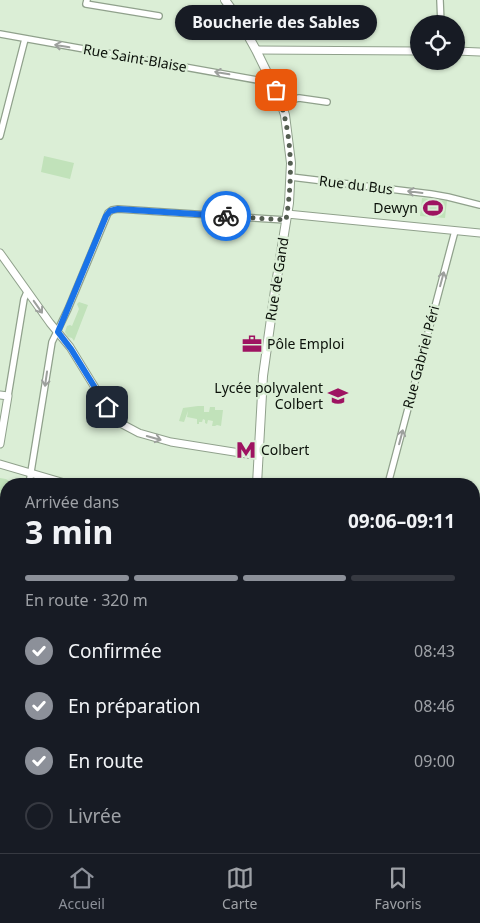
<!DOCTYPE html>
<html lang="fr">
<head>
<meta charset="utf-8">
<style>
	:root { --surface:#171b24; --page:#20242c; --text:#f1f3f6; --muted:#9ea1a6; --line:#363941; --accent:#8c9099 }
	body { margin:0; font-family:"Noto Sans",sans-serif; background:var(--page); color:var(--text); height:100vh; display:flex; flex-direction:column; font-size:19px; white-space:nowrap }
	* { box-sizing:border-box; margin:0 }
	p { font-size:16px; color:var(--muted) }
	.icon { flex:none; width:28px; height:28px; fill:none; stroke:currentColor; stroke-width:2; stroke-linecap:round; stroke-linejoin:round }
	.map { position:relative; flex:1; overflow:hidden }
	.sheet { position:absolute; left:0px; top:478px; width:480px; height:376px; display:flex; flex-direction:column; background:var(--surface); border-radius:20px 20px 0 0; box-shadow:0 1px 4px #0004 }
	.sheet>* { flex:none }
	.buttons { position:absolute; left:410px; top:15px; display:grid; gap:10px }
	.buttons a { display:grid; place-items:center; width:55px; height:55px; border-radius:50%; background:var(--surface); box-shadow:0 1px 4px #0004; font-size:25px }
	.pin { position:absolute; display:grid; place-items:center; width:42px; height:42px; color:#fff; margin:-21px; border-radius:10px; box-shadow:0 2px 8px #0006 }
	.courier { position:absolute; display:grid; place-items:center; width:50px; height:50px; margin:-25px; border:4px solid #1a73e8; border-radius:50%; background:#fff; color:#222; box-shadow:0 1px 6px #0007 }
	.bubble { position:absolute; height:35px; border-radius:18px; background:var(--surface); box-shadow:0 1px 4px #0004; font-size:16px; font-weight:700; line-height:35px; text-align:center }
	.overview em { font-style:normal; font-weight:700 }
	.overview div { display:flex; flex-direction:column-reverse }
	.overview { display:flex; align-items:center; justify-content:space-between; height:85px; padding:0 25px }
	h1 { font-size:32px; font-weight:700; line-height:38px }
	.bar { display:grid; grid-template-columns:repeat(4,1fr); gap:8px 5px; align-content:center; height:60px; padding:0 25px }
	.bar i { height:6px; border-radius:4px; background:var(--line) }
	.bar .current { background:var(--accent) }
	.bar p { grid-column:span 4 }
	ol { padding:0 25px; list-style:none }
	li { display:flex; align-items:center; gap:15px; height:55px }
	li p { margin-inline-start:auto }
	li .icon { padding:5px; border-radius:50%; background:var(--accent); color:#fff; stroke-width:4 }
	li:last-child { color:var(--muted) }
	li i { width:28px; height:28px; border:2px solid var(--line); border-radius:50% }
	.tab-bar { display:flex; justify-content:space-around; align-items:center; height:70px; border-top:1px solid var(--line); background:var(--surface); font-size:14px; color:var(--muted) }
	.tab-bar a { display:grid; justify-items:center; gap:2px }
	.tab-bar .current { color:var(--accent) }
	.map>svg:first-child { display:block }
</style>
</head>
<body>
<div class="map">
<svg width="480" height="853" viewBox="0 0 480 853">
	<rect width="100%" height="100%" fill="#dbeed6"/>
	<path fill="#c1e2ba" d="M44 156 74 163 70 179 41 172Z
		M422 198 447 201 445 218 420 216Z
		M79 302 88 305 74 341 72 338 68 337 65 332 67 326 70 325 72 326 79 309 77 304Z
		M198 406H204V412H209L210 407H215V410H223L221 426 217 425 215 426H212L213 421 208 420 207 424 205 423V420L203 419 202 422H199V424H197V419L187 417 188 411 184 422 179 421 183 408Z
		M0 478 6 479 13 484H6V556L2 574H0Z"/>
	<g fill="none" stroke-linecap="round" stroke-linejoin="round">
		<defs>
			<path id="minor" d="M87 0 86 4 159 16
				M440 0 441 24
				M0 34 257 80 270 78
				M281 102 299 98 327 102
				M0 136 25 39
				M291 177 431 194 448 197 480 205
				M8 396 24 299 27 292
				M29 484 52 342 68 309 108 213 112 210 118 209 286 220
				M388 484 455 231
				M0 603 6 579
				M474 618 480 597"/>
			<path id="tertiary" d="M256 50 419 51
				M456 51 480 52
				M287 214 480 233
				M0 253 50 323 70 347 110 412 122 424 139 433 171 442 259 456
				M0 395 8 396 0 444
				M0 464 68 484
				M315 848V853
				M322 848 323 853"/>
			<path id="secondary" d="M225 0 240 21 256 50 279 97 285 115 291 163 289 203 275 290 263 376 257 484
				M474 555 480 557
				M0 687 6 685
				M474 846 480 847
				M338 853 354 848
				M457 853 458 848"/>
		</defs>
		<use href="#minor" stroke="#90a18c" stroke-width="8"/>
		<use href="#tertiary" stroke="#90a18c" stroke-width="9"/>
		<use href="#secondary" stroke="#90a18c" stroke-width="10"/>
		<use href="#minor" stroke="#fff" stroke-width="5.5"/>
		<use href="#tertiary" stroke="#fff" stroke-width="7"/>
		<use href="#secondary" stroke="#fff" stroke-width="8"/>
	</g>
	<defs><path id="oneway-shaft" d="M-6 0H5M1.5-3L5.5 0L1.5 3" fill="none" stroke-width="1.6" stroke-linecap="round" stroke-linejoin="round" transform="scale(1.25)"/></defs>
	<g stroke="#9da09d">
		<use href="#oneway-shaft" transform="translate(62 46) rotate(-170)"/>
		<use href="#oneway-shaft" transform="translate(222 73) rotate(-170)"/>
		<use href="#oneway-shaft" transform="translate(415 192) rotate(-173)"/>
		<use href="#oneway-shaft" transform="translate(442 279) rotate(-75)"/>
		<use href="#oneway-shaft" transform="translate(38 307) rotate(55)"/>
		<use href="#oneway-shaft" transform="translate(46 379) rotate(98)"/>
		<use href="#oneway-shaft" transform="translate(401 437) rotate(-75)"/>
		<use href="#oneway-shaft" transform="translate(154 438) rotate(16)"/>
	</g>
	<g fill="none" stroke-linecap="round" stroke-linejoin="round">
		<path stroke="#545e51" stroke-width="5" stroke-dasharray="0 9" d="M226 216 286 220C293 177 293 132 276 90"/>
		<path stroke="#1a73e8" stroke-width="6" d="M107 407 71 349 58 332 106 216 110 211 118 209 226 216"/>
	</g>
	<defs>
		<symbol id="stadium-bare" viewBox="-9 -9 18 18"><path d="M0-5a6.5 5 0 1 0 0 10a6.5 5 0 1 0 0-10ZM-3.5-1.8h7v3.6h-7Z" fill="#9e1361" stroke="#dbeed6" stroke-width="2.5" paint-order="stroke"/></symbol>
		<symbol id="office-bare" viewBox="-9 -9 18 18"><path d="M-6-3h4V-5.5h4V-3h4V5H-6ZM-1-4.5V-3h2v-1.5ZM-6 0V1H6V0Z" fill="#9e1361" stroke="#dbeed6" stroke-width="2.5" paint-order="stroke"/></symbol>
		<symbol id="school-bare" viewBox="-9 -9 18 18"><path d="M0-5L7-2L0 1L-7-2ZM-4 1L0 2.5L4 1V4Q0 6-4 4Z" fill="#9e1361" stroke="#dbeed6" stroke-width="2.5" paint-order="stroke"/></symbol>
		<symbol id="metro-bare" viewBox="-9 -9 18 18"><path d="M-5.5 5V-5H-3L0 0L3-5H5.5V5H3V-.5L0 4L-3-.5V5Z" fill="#9e1361" stroke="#dbeed6" stroke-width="2.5" paint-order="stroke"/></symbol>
	</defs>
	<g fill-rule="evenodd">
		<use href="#stadium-bare" x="419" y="194" width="28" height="28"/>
		<use href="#office-bare" x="238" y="330" width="28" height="28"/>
		<use href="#school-bare" x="324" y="382" width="28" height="28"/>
		<use href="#metro-bare" x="232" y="436" width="28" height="28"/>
	</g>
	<g text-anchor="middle" stroke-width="5" stroke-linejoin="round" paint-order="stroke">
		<g font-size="14" fill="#0b110a" stroke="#dbeed6">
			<text transform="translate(135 58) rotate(10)" y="5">Rue Saint-Blaise</text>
			<text transform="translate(356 185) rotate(7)" y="5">Rue du Bus</text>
			<text transform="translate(277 279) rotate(-81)" y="5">Rue de Gand</text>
			<text transform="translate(421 357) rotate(-75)" y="5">Rue Gabriel Péri</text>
		</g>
		<g font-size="14" fill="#0b110a" stroke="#dbeed6" text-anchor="end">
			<text x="418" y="213">Dewyn</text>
			<text x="267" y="349" text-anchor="start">Pôle Emploi</text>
			<text x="323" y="393">Lycée polyvalent<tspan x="323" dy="16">Colbert</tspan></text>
			<text x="261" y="455" text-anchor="start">Colbert</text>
		</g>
	</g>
</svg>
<div class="buttons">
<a><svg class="icon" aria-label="locate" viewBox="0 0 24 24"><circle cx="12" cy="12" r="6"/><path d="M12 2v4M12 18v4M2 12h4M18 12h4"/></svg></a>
</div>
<div class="pin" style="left:276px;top:90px;background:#ea580c"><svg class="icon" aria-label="bag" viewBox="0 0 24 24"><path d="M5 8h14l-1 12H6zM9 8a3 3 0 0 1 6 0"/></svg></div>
<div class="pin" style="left:107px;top:407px;background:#1f2937"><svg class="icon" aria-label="home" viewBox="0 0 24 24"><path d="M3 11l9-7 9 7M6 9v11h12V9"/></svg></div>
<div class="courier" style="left:226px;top:216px"><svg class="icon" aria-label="bike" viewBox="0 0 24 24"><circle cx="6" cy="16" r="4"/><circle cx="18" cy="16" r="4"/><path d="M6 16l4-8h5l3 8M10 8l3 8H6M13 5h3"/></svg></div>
<div class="bubble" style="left:175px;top:5px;width:202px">Boucherie des Sables</div>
<section class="sheet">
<div class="overview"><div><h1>3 min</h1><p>Arrivée dans</p></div><em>09:06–09:11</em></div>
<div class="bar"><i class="current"></i><i class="current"></i><i class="current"></i><i></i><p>En route · 320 m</p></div>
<ol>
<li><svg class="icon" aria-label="check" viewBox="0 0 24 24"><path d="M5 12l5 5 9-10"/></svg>Confirmée<p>08:43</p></li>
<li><svg class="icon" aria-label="check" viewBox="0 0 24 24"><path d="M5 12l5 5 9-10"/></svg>En préparation<p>08:46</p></li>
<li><svg class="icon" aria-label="check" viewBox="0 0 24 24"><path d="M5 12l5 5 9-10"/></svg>En route<p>09:00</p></li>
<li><i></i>Livrée</li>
</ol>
</section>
</div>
<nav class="tab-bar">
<a class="current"><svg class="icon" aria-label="home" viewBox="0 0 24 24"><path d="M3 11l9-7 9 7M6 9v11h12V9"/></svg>Accueil</a>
<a><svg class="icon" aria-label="map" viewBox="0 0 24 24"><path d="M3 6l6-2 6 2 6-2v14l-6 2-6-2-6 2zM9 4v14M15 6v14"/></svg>Carte</a>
<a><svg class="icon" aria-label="saved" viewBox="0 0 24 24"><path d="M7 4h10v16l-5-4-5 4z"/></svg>Favoris</a>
</nav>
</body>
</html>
